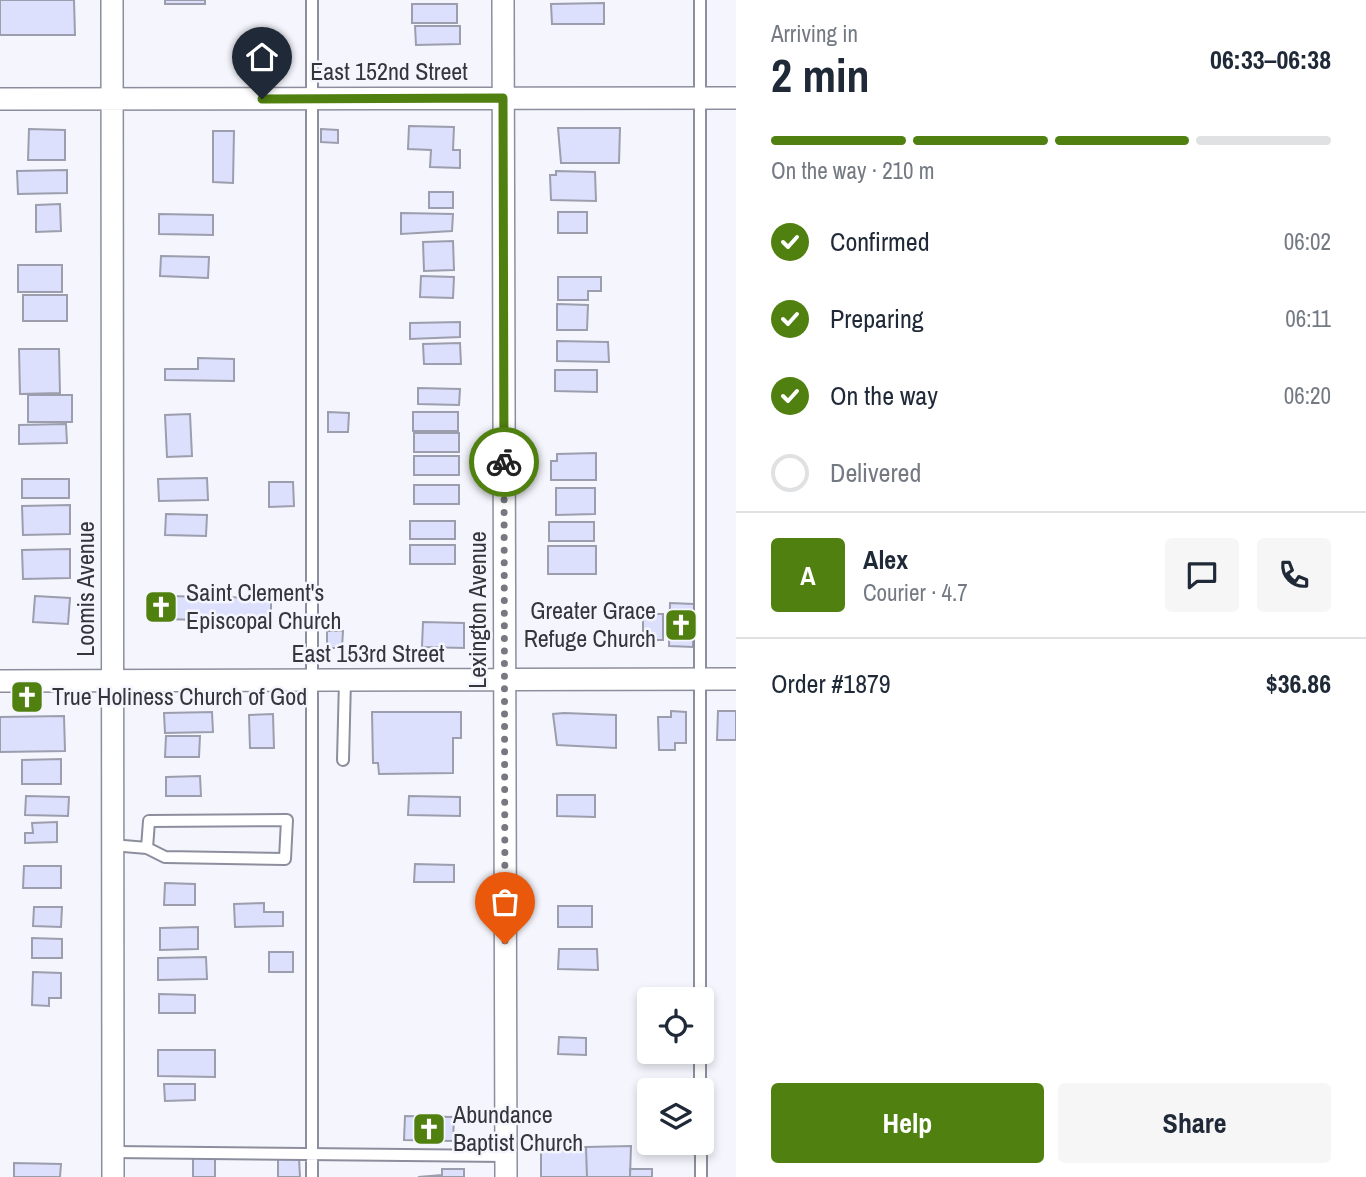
<!DOCTYPE html>
<html lang="en">
<head>
<meta charset="utf-8">
<style>
	:root { --surface:#fff; --page:#f6f6f7; --text:#1f2937; --muted:#747a83; --line:#e0e1e3; --accent:#50800f }
	body { margin:0; font-family:"Archivo Narrow",sans-serif; background:var(--page); color:var(--text); height:100vh; display:flex; flex-direction:column; font-size:26px; white-space:nowrap }
	* { box-sizing:border-box; margin:0 }
	p { font-size:23px; color:var(--muted) }
	.icon { flex:none; width:38px; height:38px; fill:none; stroke:currentColor; stroke-width:2; stroke-linecap:round; stroke-linejoin:round }
	.map { position:relative; flex:1; overflow:hidden }
	.panel { display:flex; flex-direction:column; background:var(--surface); width:630px }
	.panel>* { flex:none }
	.buttons { position:absolute; left:637px; top:987px; display:grid; gap:14px }
	.buttons a { display:grid; place-items:center; width:77px; height:77px; border-radius:7px; background:var(--surface); box-shadow:0 4px 10px #0003; font-size:35px }
	.pin { position:absolute; display:grid; place-items:center; width:60px; height:60px; color:#fff; margin:-72px -30px; border-radius:50% 50% 50% 0; rotate:-45deg; box-shadow:0 0 7px #0007 }
	.pin .icon { rotate:45deg }
	.courier { position:absolute; display:grid; place-items:center; width:70px; height:70px; margin:-35px; border:5px solid #50800f; border-radius:50%; background:#fff; color:#222; box-shadow:0 2px 9px #0007 }
	.summary em { font-style:normal; font-weight:700 }
	.summary div { display:flex; flex-direction:column-reverse }
	.summary { display:flex; align-items:center; justify-content:space-between; height:119px; padding:0 35px }
	h1 { font-size:46px; font-weight:700; line-height:52px }
	.bar { display:grid; grid-template-columns:repeat(4,1fr); gap:10px 7px; align-content:center; height:84px; padding:0 35px }
	.bar i { height:9px; border-radius:5px; background:var(--line) }
	.bar .on { background:var(--accent) }
	.bar p { grid-column:span 4 }
	.line { display:flex; align-items:center; gap:18px; padding:0 35px; border-top:2px solid var(--line) }
	.line div { flex:1 }
	.round { display:grid; place-items:center; flex:none; width:74px; height:74px; border-radius:7px; background:var(--page) }
	ol { padding:0 35px; list-style:none }
	li { display:flex; align-items:center; gap:21px; height:77px }
	li p { margin-inline-start:auto }
	li .icon { padding:7px; border-radius:50%; background:var(--accent); color:#fff; stroke-width:4 }
	li:last-child { color:var(--muted) }
	li i { width:38px; height:38px; border:4px solid var(--line); border-radius:50% }
	.action { display:flex; gap:14px; margin-top:auto; padding:14px 35px }
	.action a { flex:1; height:80px; border-radius:7px; background:var(--accent); color:#fff; font-size:28px; font-weight:700; line-height:80px; text-align:center }
	.action a+a { background:var(--page); color:var(--text) }
	main { display:flex; flex:1; min-height:0 }
	.map>svg:first-child { display:block }
</style>
</head>
<body>
<main>
<div class="map">
<svg width="736" height="1177" viewBox="0 0 736 1177">
	<rect width="100%" height="100%" fill="#f5f6fd"/>
	<path fill="#dce0fc" stroke="#9c9ead" stroke-width="2" d="M0 0H74L75 35H0Z
		M165 0H205V4H165Z
		M604 3V24H552L551 4Z
		M412 4H457V23H412Z
		M415 26H460V44L416 45Z
		M409 126 454 127 453 150H460V168L430 167 431 150 408 149Z
		M558 128H620L619 163H561Z
		M29 129 65 130V160H28Z
		M321 129 338 130V143L321 142Z
		M213 131H234L233 183 213 182Z
		M67 170V193L18 194 17 171Z
		M556 171 595 172 596 201 551 200 550 175H556Z
		M429 192H453V208H429Z
		M60 204 61 231 36 232V205Z
		M558 212H587V233H558Z
		M401 213 453 214 452 231 401 234Z
		M159 214 213 215V235L159 234Z
		M453 241 454 270 424 271 423 242Z
		M161 256 209 257 208 278 160 276Z
		M18 265H62V292H18Z
		M421 276 454 277 453 298 420 297Z
		M558 277H601V291H588V300H558Z
		M23 295H67V321H23Z
		M557 304 588 305 587 330H557Z
		M460 322V337L410 339V323Z
		M557 341 608 342 609 362 557 361Z
		M460 343 461 364H424L423 344Z
		M19 349H59L60 393 20 394Z
		M198 358 234 359V381L165 380V369H198Z
		M555 370H597V392L555 391Z
		M418 388 460 389 459 405 418 404Z
		M28 395H72V422H28Z
		M328 412 349 413 348 432H328Z
		M413 412H458V431H413Z
		M190 414 192 456 167 457 165 415Z
		M66 424 67 443 19 444V425Z
		M414 433H459V452H414Z
		M596 453V480H551V461H557V454Z
		M414 456H459V475H414Z
		M207 478 208 500 159 501 158 479Z
		M22 479H69V498H22Z
		M269 482H293L294 506 269 507Z
		M414 485H459V504H414Z
		M556 488H595V514L556 515Z
		M70 505V534L23 535 22 506Z
		M166 514 207 515 206 536 165 535Z
		M410 521H455V539H410Z
		M549 522H594V541H549Z
		M410 545H455V564H410Z
		M548 546H596V574H548Z
		M70 549V578L23 579 22 550Z
		M35 596 70 598 68 624 33 622Z
		M165 596 271 598V625H217V629H199V620L165 619Z
		M670 603 694 604 693 647 669 646Z
		M643 614H663V640H643Z
		M423 622 464 623V648L422 647Z
		M327 631H343L342 648H327Z
		M671 711 686 712V743H675V750H659L658 717H671Z
		M718 711H736V740H717Z
		M212 712 213 732 165 733 164 713Z
		M372 712H461V738H453V773L379 774 378 763H373Z
		M564 713 616 715V748L557 745 553 714Z
		M273 714 274 748H250L249 715Z
		M64 716 65 751 0 752V717Z
		M166 736H200L199 757H165Z
		M61 759V784H22V760Z
		M200 776 201 796H166V777Z
		M557 795H595V817L557 816Z
		M26 796 69 797 68 816 25 815Z
		M409 796 460 797V816L408 815Z
		M57 822V842L25 843V833H33L32 823Z
		M415 864 454 865V882H414Z
		M24 866H61V888H23Z
		M165 883 195 884V905H164Z
		M264 903V912H283V926L235 927 234 904Z
		M558 906H592V927H558Z
		M34 907H62L61 927 33 926Z
		M198 927V949L160 950V928Z
		M32 938 62 939V958H32Z
		M559 949H597L598 970 558 969Z
		M269 952H293V972H269Z
		M206 957 207 979 158 980V958Z
		M33 972 61 973V998H49V1006L32 1005Z
		M159 994 195 995V1013H159Z
		M559 1037 586 1038V1055L558 1054Z
		M158 1050H215V1077L158 1076Z
		M164 1084H195V1100L165 1101Z
		M405 1116 454 1117 453 1141 404 1140Z
		M631 1146 630 1177H587L586 1147Z
		M541 1147H586L587 1177H541Z
		M299 1157 300 1177H278V1158Z
		M193 1158H215V1177H193Z
		M14 1163 61 1164 60 1177H14Z
		M442 1169H464V1177H418L442 1175Z
		M630 1169H652V1177H630Z"/>
	<g fill="none" stroke-linecap="round" stroke-linejoin="round">
		<defs>
			<path id="lane" d="M312 0V1177
				M700 0V999
				M343 760 345 680
				M112 845 147 848 165 857 285 859 287 820 149 821 147 848
				M700 1052V1090
				M701 1143V1177
				M113 1152 506 1156"/>
			<path id="street" d="M112 0 113 1177
				M503 0 506 1177
				M0 99 736 98
				M0 681 736 679"/>
		</defs>
		<use href="#lane" stroke="#8c8e9d" stroke-width="14"/>
		<use href="#street" stroke="#8c8e9d" stroke-width="24"/>
		<use href="#lane" stroke="#fff" stroke-width="10"/>
		<use href="#street" stroke="#fff" stroke-width="21"/>
	</g>
	<g fill="none" stroke-linecap="round" stroke-linejoin="round">
		<path stroke="#787980" stroke-width="7" stroke-dasharray="0 12.6" d="M504 462 505 944"/>
		<path stroke="#50800f" stroke-width="9" d="M262 99 503 98 504 462"/>
	</g>
	<defs>
		<symbol id="church-square" viewBox="-11 -11 22 22"><rect x="-9" y="-9" width="18" height="18" rx="4" fill="#50800f" stroke="#f5f6fd"/><path d="M-1.2-6h2.4v3.5h3.3v2.4h-3.3V6h-2.4V-.1h-3.3v-2.4h3.3Z" fill="#fff"/></symbol>
	</defs>
	<g fill-rule="evenodd">
		<use href="#church-square" x="142" y="588" width="38" height="38"/>
		<use href="#church-square" x="662" y="606" width="38" height="38"/>
		<use href="#church-square" x="8" y="678" width="38" height="38"/>
		<use href="#church-square" x="410" y="1110" width="38" height="38"/>
	</g>
	<g text-anchor="middle" stroke-width="5" stroke-linejoin="round" paint-order="stroke">
		<g font-size="24" fill="#35363c" stroke="#f5f6fd">
			<text x="389" y="80">East 152nd Street</text>
			<text transform="translate(86 589) rotate(-90)" y="8">Loomis Avenue</text>
			<text transform="translate(478 610) rotate(-90)" y="8">Lexington Avenue</text>
			<text x="368" y="662">East 153rd Street</text>
		</g>
		<g font-size="24" fill="#35363c" stroke="#f5f6fd" text-anchor="start">
			<text x="186" y="601">Saint Clement's<tspan x="186" dy="28">Episcopal Church</tspan></text>
			<text x="656" y="619" text-anchor="end">Greater Grace<tspan x="656" dy="28">Refuge Church</tspan></text>
			<text x="52" y="705">True Holiness Church of God</text>
			<text x="453" y="1123">Abundance<tspan x="453" dy="28">Baptist Church</tspan></text>
		</g>
	</g>
</svg>
<div class="buttons">
<a><svg class="icon" aria-label="locate" viewBox="0 0 24 24"><circle cx="12" cy="12" r="6"/><path d="M12 2v4M12 18v4M2 12h4M18 12h4"/></svg></a>
<a><svg class="icon" aria-label="layers" viewBox="0 0 24 24"><path d="M12 4l9 5-9 5-9-5zM3 14l9 5 9-5"/></svg></a>
</div>
<div class="pin" style="left:505px;top:944px;background:#ea580c"><svg class="icon" aria-label="bag" viewBox="0 0 24 24"><path d="M5 8h14l-1 12H6zM9 8a3 3 0 0 1 6 0"/></svg></div>
<div class="pin" style="left:262px;top:99px;background:#1f2937"><svg class="icon" aria-label="home" viewBox="0 0 24 24"><path d="M3 11l9-7 9 7M6 9v11h12V9"/></svg></div>
<div class="courier" style="left:504px;top:462px"><svg class="icon" aria-label="bike" viewBox="0 0 24 24"><circle cx="6" cy="16" r="4"/><circle cx="18" cy="16" r="4"/><path d="M6 16l4-8h5l3 8M10 8l3 8H6M13 5h3"/></svg></div>
</div>
<section class="panel">
<div class="summary"><div><h1>2 min</h1><p>Arriving in</p></div><em>06:33–06:38</em></div>
<div class="bar"><i class="on"></i><i class="on"></i><i class="on"></i><i></i><p>On the way · 210 m</p></div>
<ol>
<li><svg class="icon" aria-label="check" viewBox="0 0 24 24"><path d="M5 12l5 5 9-10"/></svg>Confirmed<p>06:02</p></li>
<li><svg class="icon" aria-label="check" viewBox="0 0 24 24"><path d="M5 12l5 5 9-10"/></svg>Preparing<p>06:11</p></li>
<li><svg class="icon" aria-label="check" viewBox="0 0 24 24"><path d="M5 12l5 5 9-10"/></svg>On the way<p>06:20</p></li>
<li><i></i>Delivered</li>
</ol>
<div class="line" style="height:126px"><b class="round" style="background:var(--accent);color:#fff">A</b><div><b>Alex</b><p>Courier · 4.7</p></div><a class="round"><svg class="icon" aria-label="chat" viewBox="0 0 24 24"><path d="M4 5h16v11H9l-5 4z"/></svg></a><a class="round"><svg class="icon" aria-label="phone" viewBox="0 0 24 24"><path d="M5 4h4l2 5-3 2q2 4 5 5l2-3 5 2v4C11 20 4 13 5 4z"/></svg></a></div>
<div class="line" style="height:91px"><div>Order #1879</div><b>$36.86</b></div>
<div class="action"><a>Help</a><a>Share</a></div>
</section>
</main>
</body>
</html>
